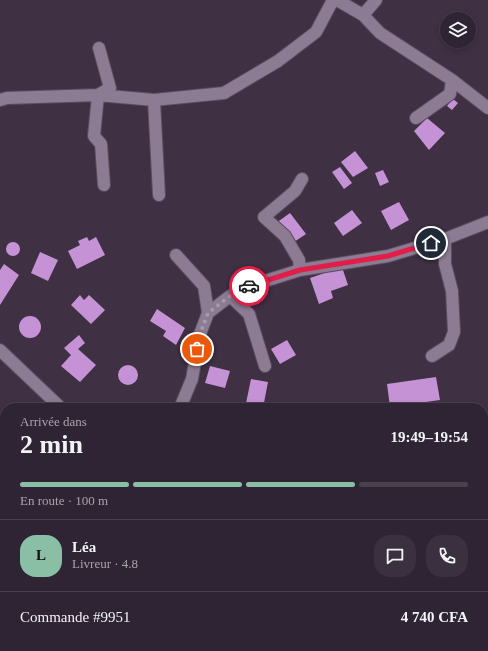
<!DOCTYPE html>
<html lang="fr">
<head>
<meta charset="utf-8">
<style>
	:root { --surface:#2f2433; --page:#3b303f; --text:#f1f3f6; --muted:#a7a4ac; --line:#4a414e; --accent:#8abfa5 }
	body { margin:0; font-family:Georgia,serif; background:var(--page); color:var(--text); height:100vh; display:flex; flex-direction:column; font-size:15px; white-space:nowrap }
	* { box-sizing:border-box; margin:0 }
	p { font-size:13px; color:var(--muted) }
	.icon { flex:none; width:22px; height:22px; fill:none; stroke:currentColor; stroke-width:2; stroke-linecap:round; stroke-linejoin:round }
	.map { position:relative; flex:1; overflow:hidden }
	.panel { position:absolute; left:0px; top:403px; width:488px; height:248px; display:flex; flex-direction:column; background:var(--surface); border-radius:16px 16px 0 0; box-shadow:0 2px 6px #0003,0 0 0 1px var(--line) }
	.panel>* { flex:none }
	.tools { position:absolute; left:440px; top:12px; display:grid; gap:8px }
	.tools a { display:grid; place-items:center; width:36px; height:36px; border-radius:50%; background:var(--surface); box-shadow:0 2px 6px #0003,0 0 0 1px var(--line); font-size:20px }
	.pin { position:absolute; display:grid; place-items:center; width:34px; height:34px; color:#fff; margin:-17px; border:2px solid #fff; border-radius:50%; box-shadow:0 1px 4px #0007 }
	.courier { position:absolute; display:grid; place-items:center; width:40px; height:40px; margin:-20px; border:3px solid #e11d48; border-radius:50%; background:#fff; color:#222; box-shadow:0 1px 5px #0007 }
	.summary em { font-style:normal; font-weight:700 }
	.summary div { display:flex; flex-direction:column-reverse }
	.summary { display:flex; align-items:center; justify-content:space-between; height:68px; padding:0 20px }
	h1 { font-size:26px; font-weight:700; line-height:30px }
	.bar { display:grid; grid-template-columns:repeat(4,1fr); gap:6px 4px; align-content:center; height:48px; padding:0 20px }
	.bar i { height:5px; border-radius:3px; background:var(--line) }
	.bar .current { background:var(--accent) }
	.bar p { grid-column:span 4 }
	.line { display:flex; align-items:center; gap:10px; padding:0 20px; border-top:1px solid var(--line) }
	.line div { flex:1 }
	.round { display:grid; place-items:center; flex:none; width:42px; height:42px; border-radius:16px; background:var(--page) }
	.map>svg:first-child { display:block }
</style>
</head>
<body>
<div class="map">
<svg width="488" height="651" viewBox="0 0 488 651">
	<rect width="100%" height="100%" fill="#3f3044"/>
	<path fill="#c592d6" d="M453 99 458 103 452 110 447 106Z
		M427 118 445 133 429 150 414 131Z
		M355 151 368 168 353 177 341 162Z
		M340 167 352 183 344 189 332 172Z
		M383 170 389 182 380 186 375 173Z
		M399 202 409 220 391 230 381 211Z
		M352 210 362 223 343 236 334 223Z
		M290 213 306 234 291 244 276 223Z
		M87 237 89 241 96 237 105 255 77 269 68 251 80 245 78 241Z
		M6 249a7 7 0 1 1 14 0a7 7 0 1 1-14 0Z
		M40 252 58 260 48 281 31 273Z
		M4 264 19 275 0 305V270Z
		M342 267 348 285 331 291 333 298 319 304 310 278Z
		M80 295 84 300 89 295 105 310 91 324 71 305Z
		M157 309 185 328 176 345 163 336 166 331 150 321Z
		M19 327a11 11 0 1 1 22 0a11 11 0 1 1-22 0Z
		M79 335 85 343 78 349 96 365 80 382 61 366 71 355 64 348Z
		M287 340 296 355 280 364 271 349Z
		M118 375a10 10 0 1 1 20 0a10 10 0 1 1-20 0Z
		M210 366 230 371 225 388 205 383Z
		M436 377 440 400 390 407 387 384Z
		M251 379 268 382 263 408H245Z
		M5 450V482L0 478V456Z
		M285 646H296V651H285Z
		M392 646H437V651H392Z"/>
	<g fill="none" stroke-linecap="round" stroke-linejoin="round">
		<defs>
			<path id="street" d="M337 0 363 15 380 33 452 80 488 108
				M363 15 376 0
				M99 48 110 88 98 95 94 136 101 144 104 185
				M0 100 7 98 98 95 154 100 224 93 278 61 316 32 333 0
				M154 100 159 195
				M416 118 450 94 452 80
				M176 255 204 286 208 313
				M300 270 299 260 285 236 264 217 295 191 302 179
				M230 296 249 314 265 366
				M0 350 61 408
				M432 356 449 345 454 332 452 291 445 264V239
				M180 408 192 379 200 334 208 313 230 296 243 288 300 270 388 256 445 239 488 222
				M483 534H485L488 532
				M483 621 488 625
				M157 651 158 646"/>
		</defs>
		<use href="#street" stroke="#594d5d" stroke-width="14"/>
		<use href="#street" stroke="#8c7b92" stroke-width="12"/>
	</g>
	<g fill="none" stroke-linecap="round" stroke-linejoin="round">
		<path stroke="#a69baa" stroke-width="4" stroke-dasharray="0 7.2" d="M197 349 200 334 208 313 230 296 243 288 249 286"/>
		<path stroke="#e11d48" stroke-width="5" d="M249 286 300 270 388 256 431 243"/>
	</g>
</svg>
<div class="tools">
<a><svg class="icon" aria-label="layers" viewBox="0 0 24 24"><path d="M12 4l9 5-9 5-9-5zM3 14l9 5 9-5"/></svg></a>
</div>
<div class="pin" style="left:197px;top:349px;background:#ea580c"><svg class="icon" aria-label="bag" viewBox="0 0 24 24"><path d="M5 8h14l-1 12H6zM9 8a3 3 0 0 1 6 0"/></svg></div>
<div class="pin" style="left:431px;top:243px;background:#1f2937"><svg class="icon" aria-label="home" viewBox="0 0 24 24"><path d="M3 11l9-7 9 7M6 9v11h12V9"/></svg></div>
<div class="courier" style="left:249px;top:286px"><svg class="icon" aria-label="car" viewBox="0 0 24 24"><path d="M5 17H2v-5l4-1 3-4h7l3 4 3 1v5h-3M9 17h6M6 11h13"/><circle cx="7" cy="17" r="2"/><circle cx="17" cy="17" r="2"/></svg></div>
<section class="panel">
<div class="summary"><div><h1>2 min</h1><p>Arrivée dans</p></div><em>19:49–19:54</em></div>
<div class="bar"><i class="current"></i><i class="current"></i><i class="current"></i><i></i><p>En route · 100 m</p></div>
<div class="line" style="height:72px"><b class="round" style="background:var(--accent);color:#111">L</b><div><b>Léa</b><p>Livreur · 4.8</p></div><a class="round"><svg class="icon" aria-label="chat" viewBox="0 0 24 24"><path d="M4 5h16v11H9l-5 4z"/></svg></a><a class="round"><svg class="icon" aria-label="phone" viewBox="0 0 24 24"><path d="M5 4h4l2 5-3 2q2 4 5 5l2-3 5 2v4C11 20 4 13 5 4z"/></svg></a></div>
<div class="line" style="height:52px"><div>Commande #9951</div><b>4 740 CFA</b></div>
</section>
</div>
</body>
</html>
